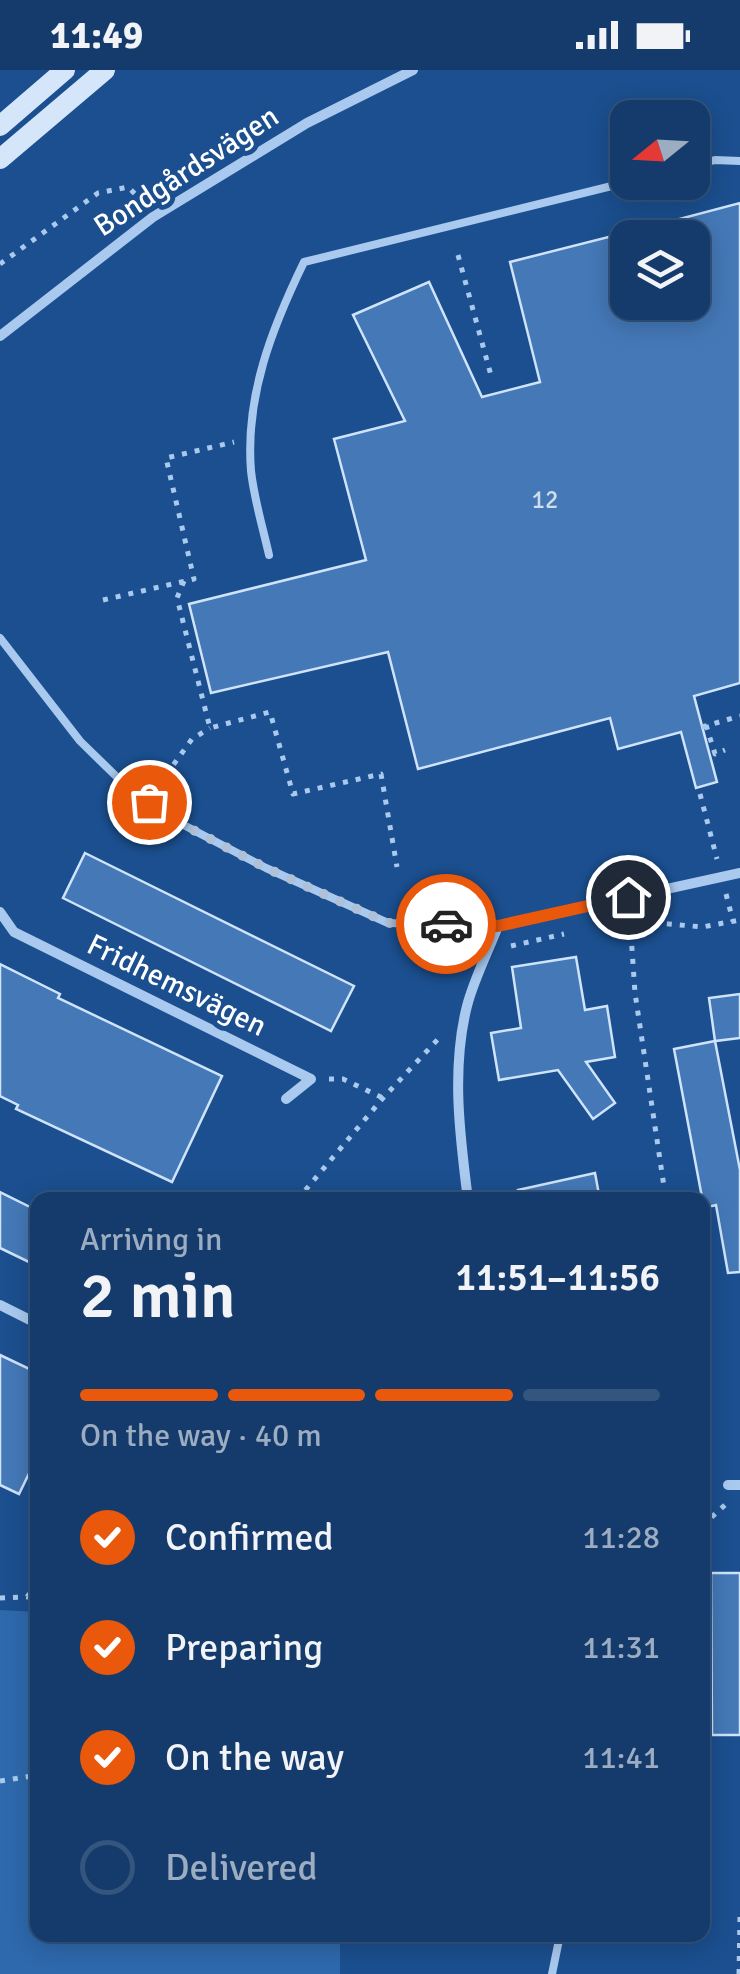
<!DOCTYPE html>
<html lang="en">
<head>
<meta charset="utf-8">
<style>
	:root { --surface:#143b6b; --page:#214673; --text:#f1f3f6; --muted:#9dadc1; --line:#33557e; --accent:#ea580c }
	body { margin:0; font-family:Signika,sans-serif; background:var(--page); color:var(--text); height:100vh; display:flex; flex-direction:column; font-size:38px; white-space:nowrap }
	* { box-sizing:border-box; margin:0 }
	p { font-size:32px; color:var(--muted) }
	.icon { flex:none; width:55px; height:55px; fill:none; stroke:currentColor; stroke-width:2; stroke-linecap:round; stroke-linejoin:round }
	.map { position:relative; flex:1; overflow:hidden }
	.panel { position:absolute; left:30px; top:1122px; width:680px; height:750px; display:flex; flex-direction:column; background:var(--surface); border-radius:20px; box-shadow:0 5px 25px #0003,0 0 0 2px var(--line) }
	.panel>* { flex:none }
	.needle { width:65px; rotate:252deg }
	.tools { position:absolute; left:610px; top:30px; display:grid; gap:20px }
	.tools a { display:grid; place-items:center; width:100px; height:100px; border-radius:20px; background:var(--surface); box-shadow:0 5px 25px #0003,0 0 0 2px var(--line); font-size:50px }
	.pin { position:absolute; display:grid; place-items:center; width:85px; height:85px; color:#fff; margin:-42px; border:5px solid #fff; border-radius:50%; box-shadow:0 2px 10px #0007 }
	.courier { position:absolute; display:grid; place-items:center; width:100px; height:100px; margin:-50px; border:8px solid #ea580c; border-radius:50%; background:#fff; color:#222; box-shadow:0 2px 12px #0007 }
	.head em { font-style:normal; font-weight:600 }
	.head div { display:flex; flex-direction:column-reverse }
	.head { display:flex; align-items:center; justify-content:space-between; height:170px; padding:0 50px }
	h1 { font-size:65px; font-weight:600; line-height:75px }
	.bar { display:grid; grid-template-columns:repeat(4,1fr); gap:15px 10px; align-content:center; height:120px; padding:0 50px }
	.bar i { height:12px; border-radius:8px; background:var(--line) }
	.bar .selected { background:var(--accent) }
	.bar p { grid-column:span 4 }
	ol { padding:0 50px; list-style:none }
	li { display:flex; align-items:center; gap:30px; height:110px }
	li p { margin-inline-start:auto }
	li .icon { padding:10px; border-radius:50%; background:var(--accent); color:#fff; stroke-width:4 }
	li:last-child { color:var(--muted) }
	li i { width:55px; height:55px; border:5px solid var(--line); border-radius:50% }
	.status { display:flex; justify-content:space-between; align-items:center; height:70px; padding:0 50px; background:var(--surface); direction:ltr }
	.status svg { height:28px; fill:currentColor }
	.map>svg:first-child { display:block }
</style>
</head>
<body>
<div class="status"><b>11:49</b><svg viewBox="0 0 49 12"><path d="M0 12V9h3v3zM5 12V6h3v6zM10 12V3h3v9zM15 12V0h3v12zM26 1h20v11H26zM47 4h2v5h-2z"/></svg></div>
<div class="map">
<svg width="740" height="1904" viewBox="0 0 740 1904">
	<rect width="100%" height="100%" fill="#1b4f8f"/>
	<path fill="#2e69ad" d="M0 1540 37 1542 38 1865H340V1904H0Z"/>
	<path fill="#4478b7" stroke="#cfe3fa" stroke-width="2.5" d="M740 133V613L694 626 717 712 696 718 681 662 618 679 610 648 418 699 388 582 211 623 189 534 366 490 334 369 405 351 353 245 429 212 482 327 540 312 510 192 628 162V232H692V168H639L638 160Z
		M85 783 354 916 331 961 63 828Z
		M576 887 585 940 607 936 615 987 586 992 615 1033 593 1049 558 1000 499 1010 491 963 521 958 512 897Z
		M0 894 60 924 58 928 222 1006 172 1112 16 1039 18 1035 0 1026Z
		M740 924V968L715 971 709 928Z
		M715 971 740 1100V1202L728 1203 716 1135 704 1138 674 979Z
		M595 1103 600 1130H519L518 1120Z
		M0 1122 38 1141V1175L29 1192 0 1178Z
		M0 1285 38 1303V1385L19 1424 0 1415Z
		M711 1503H740V1665H712Z"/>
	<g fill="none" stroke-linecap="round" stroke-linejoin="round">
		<path stroke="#a9c9ee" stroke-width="5" stroke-dasharray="5 8" stroke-linecap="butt" d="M458 185 492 309
			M0 194 98 123 128 117 144 133
			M184 511 177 528 210 658 270 642 293 724 381 704 397 797
			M103 530 194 509 166 388 234 372
			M706 655 715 684 725 680
			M702 657 740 646
			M166 705 192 669 210 658
			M700 724 717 789
			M726 824 733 851
			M628 850 702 857 740 850
			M630 850 635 923 666 1130
			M511 876 564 864
			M329 1009H343L383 1028
			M297 1130 383 1028 440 967
			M702 1456 726 1434
			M0 1528 27 1527 38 1512
			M0 1711 38 1705
			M739 1904 740 1847"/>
		<path stroke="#a9c9ee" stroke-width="8" d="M692 96 715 90 740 91
			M269 485C263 458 254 429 251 401 245 326 272 258 304 192L628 112
			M0 568 80 671 124 714 174 750 266 798 388 853 498 856
			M552 1904 560 1865"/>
		<path stroke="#a9c9ee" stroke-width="10" d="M0 266 153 147 307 53 413 0
			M0 842 14 862 311 1009 286 1029
			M468 1130C460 1067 451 999 467 936 474 909 488 882 498 856L740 803
			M0 1235 38 1254
			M728 1415H740"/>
		<path stroke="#d6e6fa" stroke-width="20" d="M0 56 65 0
			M0 89 105 0"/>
	</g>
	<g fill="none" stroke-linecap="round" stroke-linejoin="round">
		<path stroke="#afc1d8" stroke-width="10" stroke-dasharray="0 18" d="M149 732 174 750 266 798 388 853 446 854"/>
		<path stroke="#ea580c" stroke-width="12" d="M446 854 498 856 628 827"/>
	</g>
	<g text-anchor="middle" stroke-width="10" stroke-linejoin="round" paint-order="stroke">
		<g font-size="25" fill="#d0dded">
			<text x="545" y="438">12</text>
		</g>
		<g font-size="30" fill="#fff" stroke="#1b4f8f">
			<text transform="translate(186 101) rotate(-33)" y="10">Bondgårdsvägen</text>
			<text transform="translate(177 915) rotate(26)" y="10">Fridhemsvägen</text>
		</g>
	</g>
</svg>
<div class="tools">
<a><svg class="needle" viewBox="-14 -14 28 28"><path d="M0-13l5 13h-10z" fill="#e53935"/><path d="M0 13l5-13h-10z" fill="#9dadc1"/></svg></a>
<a><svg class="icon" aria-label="layers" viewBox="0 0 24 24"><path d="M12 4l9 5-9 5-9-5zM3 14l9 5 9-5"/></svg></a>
</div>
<div class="pin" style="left:149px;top:732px;background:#ea580c"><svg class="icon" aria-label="bag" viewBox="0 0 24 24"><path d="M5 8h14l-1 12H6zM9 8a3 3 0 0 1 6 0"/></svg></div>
<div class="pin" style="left:628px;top:827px;background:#1f2937"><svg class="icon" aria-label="home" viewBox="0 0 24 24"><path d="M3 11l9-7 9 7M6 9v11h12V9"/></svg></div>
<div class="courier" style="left:446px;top:854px"><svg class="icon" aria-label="car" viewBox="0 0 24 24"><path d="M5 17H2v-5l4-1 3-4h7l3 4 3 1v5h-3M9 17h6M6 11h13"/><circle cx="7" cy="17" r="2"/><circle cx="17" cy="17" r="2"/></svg></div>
<section class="panel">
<div class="head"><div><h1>2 min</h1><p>Arriving in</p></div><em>11:51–11:56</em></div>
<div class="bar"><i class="selected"></i><i class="selected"></i><i class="selected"></i><i></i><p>On the way · 40 m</p></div>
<ol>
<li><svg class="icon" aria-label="check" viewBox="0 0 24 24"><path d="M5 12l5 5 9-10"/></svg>Confirmed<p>11:28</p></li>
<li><svg class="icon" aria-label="check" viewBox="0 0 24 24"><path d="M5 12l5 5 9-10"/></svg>Preparing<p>11:31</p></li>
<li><svg class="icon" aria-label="check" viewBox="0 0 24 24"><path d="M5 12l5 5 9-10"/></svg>On the way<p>11:41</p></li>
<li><i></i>Delivered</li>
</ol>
</section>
</div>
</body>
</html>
